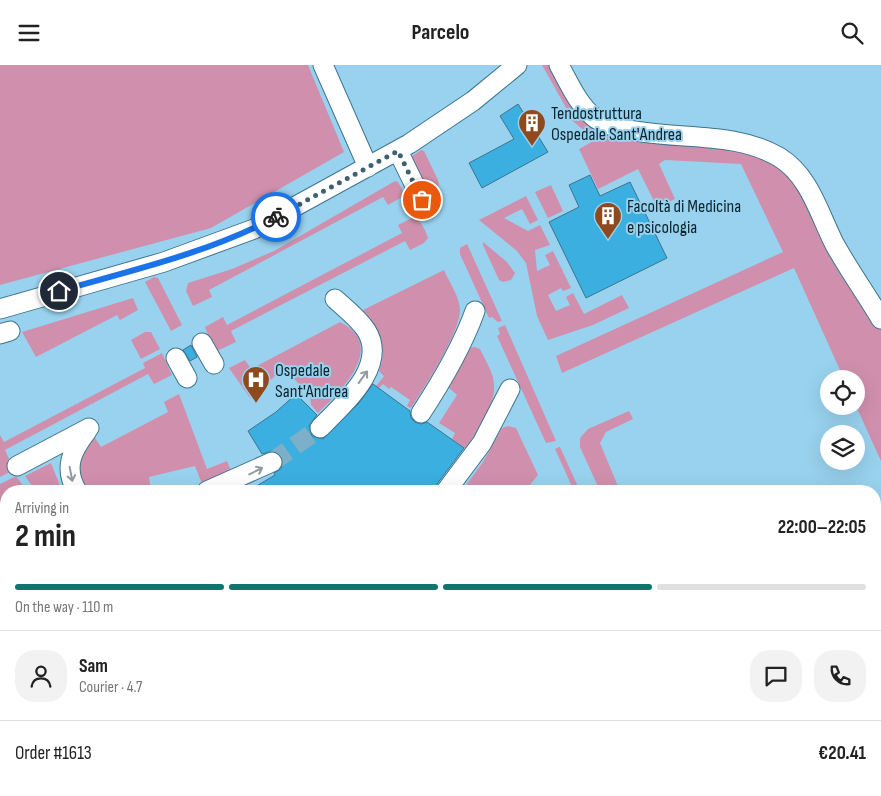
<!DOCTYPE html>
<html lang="en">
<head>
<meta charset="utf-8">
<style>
	:root { --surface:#fff; --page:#f2f2f2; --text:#222; --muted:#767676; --line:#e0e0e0; --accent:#0f766e }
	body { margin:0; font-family:"Sofia Sans Condensed",sans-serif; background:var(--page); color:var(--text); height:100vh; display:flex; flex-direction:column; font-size:19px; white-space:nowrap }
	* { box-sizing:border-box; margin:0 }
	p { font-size:16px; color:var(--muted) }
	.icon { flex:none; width:28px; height:28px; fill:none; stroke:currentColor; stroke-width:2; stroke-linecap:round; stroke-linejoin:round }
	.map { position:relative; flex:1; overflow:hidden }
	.sheet { position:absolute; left:0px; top:420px; width:881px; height:311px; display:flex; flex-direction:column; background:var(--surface); border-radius:20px 20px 0 0; box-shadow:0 5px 20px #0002 }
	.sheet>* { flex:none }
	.fabs { position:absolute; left:820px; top:305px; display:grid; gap:10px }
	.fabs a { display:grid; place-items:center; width:45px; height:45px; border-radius:50%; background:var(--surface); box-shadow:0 5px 20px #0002; font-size:25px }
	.pin { position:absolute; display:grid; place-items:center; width:42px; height:42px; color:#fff; margin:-21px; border:2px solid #fff; border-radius:50%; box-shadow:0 1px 5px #0007 }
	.courier { position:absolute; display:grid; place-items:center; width:50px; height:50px; margin:-25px; border:4px solid #1a73e8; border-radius:50%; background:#fff; color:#222; box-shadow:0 1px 6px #0007 }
	.summary em { font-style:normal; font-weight:700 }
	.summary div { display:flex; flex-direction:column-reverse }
	.summary { display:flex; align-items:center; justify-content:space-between; height:85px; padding:0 15px }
	h1 { font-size:32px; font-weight:700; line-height:38px }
	.bar { display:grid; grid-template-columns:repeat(4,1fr); gap:8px 5px; align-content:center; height:60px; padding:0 15px }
	.bar i { height:6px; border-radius:4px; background:var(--line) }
	.bar .selected { background:var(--accent) }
	.bar p { grid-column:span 4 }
	.line { display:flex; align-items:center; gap:12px; padding:0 15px; border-top:1px solid var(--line) }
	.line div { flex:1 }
	.round { display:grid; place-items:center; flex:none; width:52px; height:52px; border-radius:20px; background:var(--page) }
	header { display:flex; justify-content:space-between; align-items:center; height:65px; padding:0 15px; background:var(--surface); font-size:22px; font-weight:700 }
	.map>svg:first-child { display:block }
</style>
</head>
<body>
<header><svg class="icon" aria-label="menu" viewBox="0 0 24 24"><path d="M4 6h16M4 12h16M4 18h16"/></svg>Parcelo<svg class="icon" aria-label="search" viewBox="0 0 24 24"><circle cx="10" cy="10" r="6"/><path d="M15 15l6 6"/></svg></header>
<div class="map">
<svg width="881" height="731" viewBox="0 0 881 731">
	<rect width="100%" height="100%" fill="#99d2ee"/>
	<path fill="#d090ad" d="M0 0H308L344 87 211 163 0 220Z
		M542 0H550L589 57 750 85 798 114 840 198 881 264V396L856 341V314H844L794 203 562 308 556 291 783 187 741 99 665 95 659 99 675 134 657 142 638 104 598 124 579 84 595 75 567 51 569 48Z
		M421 85 424 86 438 115 439 120 433 124H428L411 92Z
		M395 116 398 117 404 128 402 132 388 140 383 132 209 225 212 232 193 241 186 226 188 218 232 204 274 186Z
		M551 120 563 146 548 153 535 127Z
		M526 131 538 155 530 159 522 144 504 153 528 166 540 160 550 180 535 185 537 206 550 200 545 190 553 186 571 223 563 226 561 223 548 230 556 246 570 240 566 232 573 228 584 249 622 230 629 243 593 260 548 275 537 251 526 198 517 186 479 155Z
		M414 152C420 154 426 166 428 173L424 178 410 185 405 176 231 266 236 277 217 286 210 275 205 262 223 252 227 260 402 168 398 160Z
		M483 177 507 197 515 208 511 215 503 217 499 215 483 180Z
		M467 179 502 256 498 257 492 252 489 253 460 189V183Z
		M444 205C449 217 460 232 460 245 460 268 424 323 411 343L407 341 410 335 391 322 389 324 383 319 379 323 376 321 384 311 379 306C389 281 377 265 363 245Z
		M154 212 158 213 182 260 171 266 145 217Z
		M133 233 138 245 120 255 117 250 36 292 22 267Z
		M340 257C388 281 341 326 318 348L311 340 310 331 284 303 250 333 229 303 245 295 251 304Z
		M505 260 556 376 546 378 497 271 500 269 498 263Z
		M145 267H151L160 284 141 294 131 275Z
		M475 282 480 284C485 295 494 308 494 320 496 341 476 366 466 384L452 374 455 368 439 358 457 330 449 323 469 283Z
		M162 288 172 310 154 319 148 309 5 385 14 405 0 412V370L4 377 145 303 143 298Z
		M179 329 207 404 227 396 232 408 202 419 195 401 149 412 151 426H88L84 422 77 400 88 378 95 373 101 382 168 347 164 337Z
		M629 346 633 354 606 367 600 378 620 426H600L580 382V373L588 364Z
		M508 361 516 363 538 410 525 426H468L464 423 483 397 502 363Z
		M559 382H560L580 426H574L555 384Z
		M51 398 62 426H36L25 411Z
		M16 411 27 426H6V457L0 443V419Z
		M6 478V590L0 578V481Z
		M47 725H144L136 728V731H46Z
		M415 725H454L447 729 448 731H418Z
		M549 725H593L585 731H549Z
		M629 725H734L728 731H627Z"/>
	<path fill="#3bafdf" stroke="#3d748e" d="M518 39 548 87 482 123 469 98 514 74 500 51Z
		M590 110 600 131 630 117 667 193 586 233 549 157 579 142 569 120Z
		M191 280 197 292 190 296 183 285Z
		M373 319 410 346 411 353 415 357 421 359 427 357 464 383 437 419 435 426H248L275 410 274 408 281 404 283 398 278 388 273 386 262 389 248 366 276 347 296 329 317 350 309 361 312 371 323 374 359 338Z"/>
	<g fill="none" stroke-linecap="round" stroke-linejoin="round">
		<path stroke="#7dafc8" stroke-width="19" stroke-dasharray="19 9" stroke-linecap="butt" d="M272 397 320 363"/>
		<defs>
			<path id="minor" d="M323 0 368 102
				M559 0C569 18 578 40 595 53 608 62 626 65 642 67 687 74 738 68 779 92 810 111 819 149 835 180 849 205 866 229 881 254
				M398 86 422 135
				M0 244 164 197 254 164 409 79 473 36 517 0
				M0 269 10 266
				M202 278 214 299
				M176 293 187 313
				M421 348C442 316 462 282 475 246
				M320 363C343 339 389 301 366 265 358 253 345 243 335 234
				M17 401 89 363
				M77 426C63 403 72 385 87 366
				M207 426 272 397
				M446 426 482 378 510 324"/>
			<path id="highway" d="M875 606 881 601
				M738 731 744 725
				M765 731 769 725"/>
		</defs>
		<use href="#minor" stroke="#3c748e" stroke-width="21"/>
		<use href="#highway" stroke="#3c748e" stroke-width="29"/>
		<use href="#minor" stroke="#fff" stroke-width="19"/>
		<use href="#highway" stroke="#fff" stroke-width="26"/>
	</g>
	<defs><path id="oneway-shaft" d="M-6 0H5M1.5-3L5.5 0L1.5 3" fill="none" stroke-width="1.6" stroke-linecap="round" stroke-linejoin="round" transform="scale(1.25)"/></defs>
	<g stroke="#929ca1">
		<use href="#oneway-shaft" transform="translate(363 312) rotate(-54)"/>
		<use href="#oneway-shaft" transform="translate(256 406) rotate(-26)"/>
		<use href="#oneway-shaft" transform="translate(71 409) rotate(79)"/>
	</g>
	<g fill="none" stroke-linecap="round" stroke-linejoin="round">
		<path stroke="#3d6171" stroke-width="5" stroke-dasharray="0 9" d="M276 152 398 86 422 135"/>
		<path stroke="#1a73e8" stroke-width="6" d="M59 226C133 205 208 188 276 152"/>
	</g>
	<defs>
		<symbol id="building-pin" viewBox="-11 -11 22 30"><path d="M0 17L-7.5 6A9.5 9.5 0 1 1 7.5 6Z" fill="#8e4a1d" stroke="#99d2ee"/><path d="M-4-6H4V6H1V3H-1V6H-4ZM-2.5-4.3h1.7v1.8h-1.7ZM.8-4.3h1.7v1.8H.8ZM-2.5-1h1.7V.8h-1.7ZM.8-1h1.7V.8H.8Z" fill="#fff"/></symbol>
		<symbol id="hospital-pin" viewBox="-11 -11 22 30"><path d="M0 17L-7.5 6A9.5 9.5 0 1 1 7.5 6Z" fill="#8e4a1d" stroke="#99d2ee"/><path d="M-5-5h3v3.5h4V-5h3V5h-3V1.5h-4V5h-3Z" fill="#fff"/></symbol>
	</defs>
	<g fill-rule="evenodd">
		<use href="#building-pin" x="516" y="42" width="32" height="43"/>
		<use href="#building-pin" x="592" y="135" width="32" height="43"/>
		<use href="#hospital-pin" x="240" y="299" width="32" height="43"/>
	</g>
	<g text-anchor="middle" stroke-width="4" stroke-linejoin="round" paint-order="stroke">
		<g font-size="18" fill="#0c242e" stroke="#99d2ee" text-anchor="start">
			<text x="551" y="54">Tendostruttura<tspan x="551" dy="21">Ospedale Sant'Andrea</tspan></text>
			<text x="627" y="147">Facoltà di Medicina<tspan x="627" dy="21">e psicologia</tspan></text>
			<text x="275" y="311">Ospedale<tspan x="275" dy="21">Sant'Andrea</tspan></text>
		</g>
	</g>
</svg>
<div class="fabs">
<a><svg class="icon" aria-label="locate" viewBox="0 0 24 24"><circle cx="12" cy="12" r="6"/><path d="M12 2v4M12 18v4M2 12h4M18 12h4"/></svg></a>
<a><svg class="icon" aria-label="layers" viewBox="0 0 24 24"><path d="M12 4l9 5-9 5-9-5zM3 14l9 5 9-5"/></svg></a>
</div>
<div class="pin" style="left:422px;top:135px;background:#ea580c"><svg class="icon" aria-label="bag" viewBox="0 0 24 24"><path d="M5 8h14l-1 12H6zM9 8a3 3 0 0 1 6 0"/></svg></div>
<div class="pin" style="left:59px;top:226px;background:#1f2937"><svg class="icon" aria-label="home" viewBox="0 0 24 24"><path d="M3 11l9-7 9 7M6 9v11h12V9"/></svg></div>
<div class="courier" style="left:276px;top:152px"><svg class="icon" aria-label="bike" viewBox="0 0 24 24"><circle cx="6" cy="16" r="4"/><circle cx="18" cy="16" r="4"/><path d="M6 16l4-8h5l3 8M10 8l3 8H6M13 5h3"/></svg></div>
<section class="sheet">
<div class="summary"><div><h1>2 min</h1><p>Arriving in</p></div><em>22:00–22:05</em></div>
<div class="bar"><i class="selected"></i><i class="selected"></i><i class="selected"></i><i></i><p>On the way · 110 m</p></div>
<div class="line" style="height:90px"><a class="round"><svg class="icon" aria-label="person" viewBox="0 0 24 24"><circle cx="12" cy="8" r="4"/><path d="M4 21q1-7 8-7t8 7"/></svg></a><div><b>Sam</b><p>Courier · 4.7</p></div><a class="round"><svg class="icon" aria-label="chat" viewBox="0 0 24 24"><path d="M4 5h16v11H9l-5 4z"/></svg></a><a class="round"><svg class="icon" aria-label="phone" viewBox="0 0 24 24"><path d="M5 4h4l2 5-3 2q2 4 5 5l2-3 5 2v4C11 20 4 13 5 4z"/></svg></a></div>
<div class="line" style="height:65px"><div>Order #1613</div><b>€20.41</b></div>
</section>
</div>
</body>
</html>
